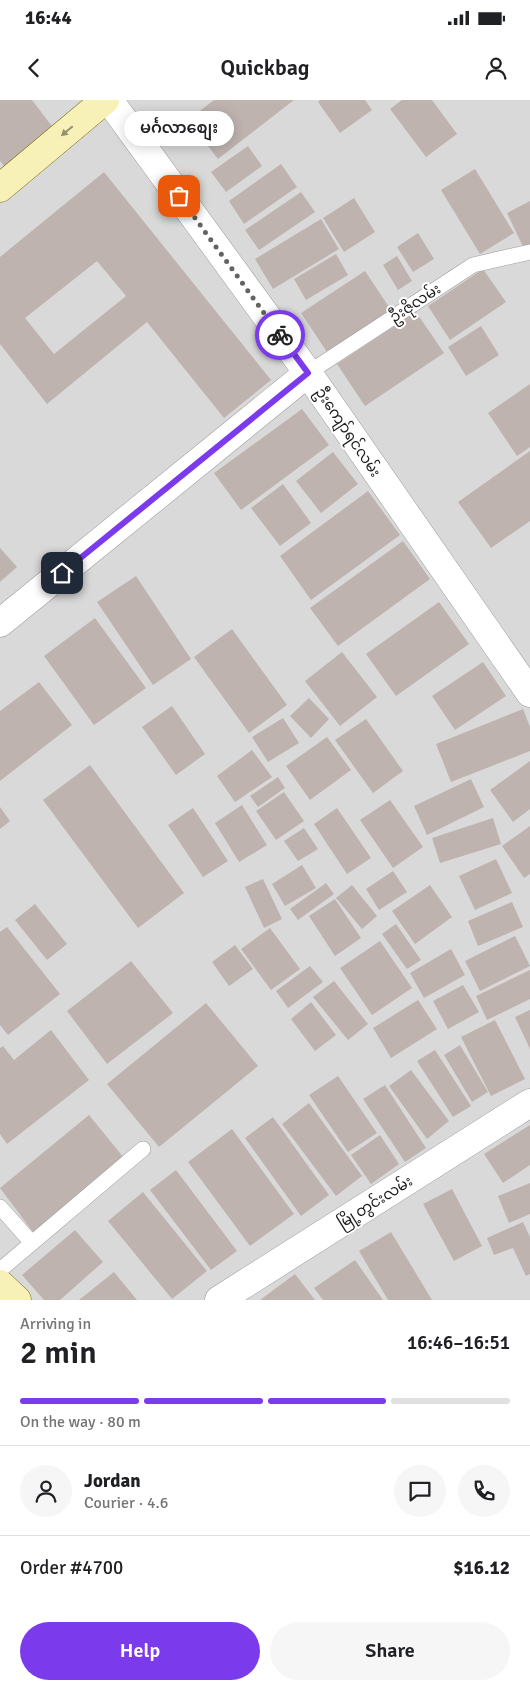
<!DOCTYPE html>
<html lang="en">
<head>
<meta charset="utf-8">
<style>
	:root { --surface:#fff; --page:#f6f6f6; --text:#202124; --muted:#757577; --line:#e0e0e0; --accent:#7c3aed }
	body { margin:0; font-family:Signika,"Noto Sans Myanmar",sans-serif; background:var(--page); color:var(--text); height:100vh; display:flex; flex-direction:column; font-size:19px; white-space:nowrap }
	* { box-sizing:border-box; margin:0 }
	p { font-size:16px; color:var(--muted) }
	.icon { flex:none; width:28px; height:28px; fill:none; stroke:currentColor; stroke-width:2; stroke-linecap:round; stroke-linejoin:round }
	.map { position:relative; height:1200px; overflow:hidden }
	.details { display:flex; flex-direction:column; background:var(--surface); flex:1 }
	.details>* { flex:none }
	.pin { position:absolute; display:grid; place-items:center; width:42px; height:42px; color:#fff; margin:-21px; border-radius:10px; box-shadow:0 2px 8px #0006 }
	.courier { position:absolute; display:grid; place-items:center; width:50px; height:50px; margin:-25px; border:4px solid #7c3aed; border-radius:50%; background:#fff; color:#222; box-shadow:0 1px 6px #0007 }
	.bubble { position:absolute; height:35px; border-radius:18px; background:var(--surface); box-shadow:0 2px 12px #0003; font-size:16px; font-weight:600; line-height:35px; text-align:center }
	.head em { font-style:normal; font-weight:600 }
	.head div { display:flex; flex-direction:column-reverse }
	.head { display:flex; align-items:center; justify-content:space-between; height:85px; padding:0 20px }
	h1 { font-size:32px; font-weight:600; line-height:38px }
	.bar { display:grid; grid-template-columns:repeat(4,1fr); gap:8px 5px; align-content:center; height:60px; padding:0 20px }
	.bar i { height:6px; border-radius:4px; background:var(--line) }
	.bar .selected { background:var(--accent) }
	.bar p { grid-column:span 4 }
	.line { display:flex; align-items:center; gap:12px; padding:0 20px; border-top:1px solid var(--line) }
	.line div { flex:1 }
	.round { display:grid; place-items:center; flex:none; width:52px; height:52px; border-radius:26px; background:var(--page) }
	.cta { display:flex; gap:10px; margin-top:auto; padding:10px 20px }
	.cta a { flex:1; height:58px; border-radius:30px; background:var(--accent); color:#fff; font-size:20px; font-weight:600; line-height:58px; text-align:center }
	.cta a+a { background:var(--page); color:var(--text) }
	.status { display:flex; justify-content:space-between; align-items:center; height:35px; padding:0 25px; background:var(--surface); direction:ltr }
	.status svg { height:14px; fill:currentColor }
	header { display:flex; justify-content:space-between; align-items:center; height:65px; padding:0 20px; background:var(--surface); font-size:22px; font-weight:600 }
	.map>svg:first-child { display:block }
</style>
</head>
<body>
<div class="status"><b>16:44</b><svg viewBox="0 0 49 12"><path d="M0 12V9h3v3zM5 12V6h3v6zM10 12V3h3v9zM15 12V0h3v12zM26 1h20v11H26zM47 4h2v5h-2z"/></svg></div>
<header><svg class="icon" aria-label="back" viewBox="0 0 24 24"><path d="M15 5l-7 7 7 7"/></svg>Quickbag<svg class="icon" aria-label="person" viewBox="0 0 24 24"><circle cx="12" cy="8" r="4"/><path d="M4 21q1-7 8-7t8 7"/></svg></header>
<div class="map">
<svg width="530" height="1200" viewBox="0 0 530 1200">
	<rect width="100%" height="100%" fill="#ede8e2"/>
	<path fill="#dad9d9" d="M0 0H530V1200H0Z"/>
	<path fill="#beb3af" fill-rule="evenodd" d="M0 0H32L64 42 15 80 0 61Z
		M214 0H294L218 59 188 20Z
		M320 0H365L372 10 340 33 318 2Z
		M402 0H432L457 34 426 57 390 9Z
		M248 46 262 66 226 92 211 72Z
		M281 64 297 87 244 124 229 101Z
		M475 69 514 133 480 154 441 90Z
		M104 72 271 280 224 318 147 222 47 304 0 244V157ZM97 161 126 196 54 254 25 218Z
		M301 92 315 112 259 150 245 130Z
		M354 98 375 132 344 152 323 118Z
		M530 101V151L526 153 507 113Z
		M321 119 339 149 273 189 255 159Z
		M418 133 434 159 413 172 397 147Z
		M336 154 348 175 306 200 294 179Z
		M397 156 412 181 398 190 383 165Z
		M483 169 506 202 450 240 428 206Z
		M365 171 391 210 327 252 301 213Z
		M416 212 444 253 365 306 337 264Z
		M481 226 499 255 466 276 448 247Z
		M530 284V347L517 356 488 313Z
		M302 309 329 345 241 410 214 373Z
		M530 351V421L491 448 458 402Z
		M333 352 358 384 321 413 296 381Z
		M283 384 311 423 280 446 251 408Z
		M368 391 400 435 311 500 280 456Z
		M403 441 430 479 338 546 310 508Z
		M0 448 17 467 0 482Z
		M136 476 191 559 153 585 97 502Z
		M439 502 469 544 396 596 366 554Z
		M95 518 146 588 94 625 44 556Z
		M232 529 287 605 249 633 194 557Z
		M342 552 377 597 340 626 305 581Z
		M483 562 506 596 455 630 432 596Z
		M39 582 72 625 0 681V611Z
		M309 598 329 619 311 638 290 616Z
		M172 606 205 654 176 675 142 627Z
		M523 609 530 627V651L451 682 436 644Z
		M283 618 299 643 268 662 252 637Z
		M366 619 403 671 373 693 335 640Z
		M327 637 351 670 310 700 286 666Z
		M252 650 272 677 235 702 217 676Z
		M530 661V709L513 722 490 690Z
		M90 665 184 793 138 828 43 700Z
		M278 677 285 688 258 707 250 696Z
		M471 679 484 707 427 735 414 706Z
		M284 692 304 721 276 740 256 711Z
		M390 700 423 747 393 768 360 720Z
		M242 705 267 745 239 762 215 723Z
		M0 707 10 721 0 729Z
		M193 708 228 761 203 777 168 725Z
		M337 708 371 758 347 774 314 724Z
		M493 718 501 744 440 763 432 738Z
		M530 726V774L524 778 502 746Z
		M304 728 318 749 298 761 284 741Z
		M496 759 512 793 475 810 459 776Z
		M302 765 316 788 285 806 272 784Z
		M393 771 407 792 379 810 366 789Z
		M263 779 282 819 264 828 245 787Z
		M326 783 334 794 298 820 290 809Z
		M352 785 377 816 362 829 336 798Z
		M430 785 452 817 415 844 392 811Z
		M335 799 361 838 335 856 309 816Z
		M512 802 523 827 478 846 468 821Z
		M35 804 67 844 47 860 15 820Z
		M396 824 421 860 407 869 382 834Z
		M7 827 60 894 8 935 0 925V832Z
		M270 828 300 869 271 890 241 849Z
		M515 836 530 866 480 891 465 861Z
		M380 841 412 888 372 915 340 868Z
		M235 845 253 869 229 886 212 862Z
		M451 849 465 875 424 898 410 873Z
		M131 861 173 913 107 964 67 911Z
		M310 866 323 882 288 908 276 891Z
		M530 870V899L487 920 476 896Z
		M334 881 368 924 348 940 313 897Z
		M463 885 479 912 448 929 433 901Z
		M418 900 437 929 391 958 373 928Z
		M311 902 336 935 315 951 291 919Z
		M206 903 258 966 159 1047 107 984Z
		M530 910V949L515 917Z
		M495 920 525 979 491 996 461 937Z
		M51 930 89 980 7 1044 0 1034V948L3 946 14 960Z
		M460 945 488 992 472 1002 444 955Z
		M435 950 471 1006 453 1017 417 961Z
		M411 970 449 1021 427 1039 389 986Z
		M338 976 377 1033 348 1052 309 995Z
		M385 985 426 1048 405 1062 363 999Z
		M309 1003 362 1076 336 1096 282 1024Z
		M89 1015 124 1058 33 1132 0 1088Z
		M273 1017 329 1095 301 1116 245 1038Z
		M530 1025V1065L503 1083 484 1054Z
		M232 1029 294 1114 250 1146 188 1062Z
		M380 1035 399 1064 371 1084 351 1055Z
		M176 1070 237 1151 211 1170 150 1090Z
		M530 1083V1114L509 1123 498 1096Z
		M452 1089 482 1146 454 1161 423 1104Z
		M143 1092 207 1171 172 1199 108 1121Z
		M523 1122 530 1137V1174L526 1176 513 1148 494 1155 487 1138Z
		M75 1130 103 1162 60 1200H44L22 1175Z
		M391 1132 432 1200H388L359 1151Z
		M355 1160 383 1200H323L314 1188Z
		M114 1172 137 1200H79Z
		M295 1174 315 1200H260Z"/>
	<g fill="none" stroke-linecap="round" stroke-linejoin="round">
		<defs>
			<path id="lane" d="M308 273 473 165 530 152
				M0 1107 31 1142
				M0 1170 143 1049"/>
			<path id="street" d="M109 0 308 273 530 593
				M0 523 308 273
				M219 1200 530 1003"/>
			<path id="secondary" d="M0 88 105 0
				M0 1184 17 1200"/>
		</defs>
		<use href="#lane" stroke="#9d9d9d" stroke-width="16"/>
		<use href="#street" stroke="#9d9d9d" stroke-width="29"/>
		<use href="#secondary" stroke="#6e6908" stroke-width="29"/>
		<use href="#lane" stroke="#fff" stroke-width="15"/>
		<use href="#street" stroke="#fff" stroke-width="28"/>
		<use href="#secondary" stroke="#f7f0b7" stroke-width="28"/>
	</g>
	<defs><path id="oneway-solid" d="M-6-.8H1V-3.2L6.5 0L1 3.2V.8H-6Z" transform="scale(1.25)"/></defs>
	<use fill="#949171" href="#oneway-solid" transform="translate(67 31) rotate(140)"/>
	<g fill="none" stroke-linecap="round" stroke-linejoin="round">
		<path stroke="#656361" stroke-width="5" stroke-dasharray="0 9" d="M179 96 280 235"/>
		<path stroke="#7c3aed" stroke-width="6" d="M62 473 308 273 280 235"/>
	</g>
	<g text-anchor="middle" stroke-width="4" stroke-linejoin="round" paint-order="stroke">
		<g font-size="15" fill="#1c1c1c" stroke="#fff">
			<text transform="translate(415 203) rotate(-33)" y="5">ဦးဇိုလမ်း</text>
			<text transform="translate(348 332) rotate(56)" y="5">ဦးကျော်ရင်လမ်း</text>
			<text transform="translate(375 1102) rotate(-32)" y="5">မြို့တွင်းလမ်း</text>
		</g>
	</g>
</svg>
<div class="pin" style="left:179px;top:96px;background:#ea580c"><svg class="icon" aria-label="bag" viewBox="0 0 24 24"><path d="M5 8h14l-1 12H6zM9 8a3 3 0 0 1 6 0"/></svg></div>
<div class="pin" style="left:62px;top:473px;background:#1f2937"><svg class="icon" aria-label="home" viewBox="0 0 24 24"><path d="M3 11l9-7 9 7M6 9v11h12V9"/></svg></div>
<div class="courier" style="left:280px;top:235px"><svg class="icon" aria-label="bike" viewBox="0 0 24 24"><circle cx="6" cy="16" r="4"/><circle cx="18" cy="16" r="4"/><path d="M6 16l4-8h5l3 8M10 8l3 8H6M13 5h3"/></svg></div>
<div class="bubble" style="left:124px;top:11px;width:110px">မင်္ဂလာစျေး</div>
</div>
<section class="details">
<div class="head"><div><h1>2 min</h1><p>Arriving in</p></div><em>16:46–16:51</em></div>
<div class="bar"><i class="selected"></i><i class="selected"></i><i class="selected"></i><i></i><p>On the way · 80 m</p></div>
<div class="line" style="height:90px"><a class="round"><svg class="icon" aria-label="person" viewBox="0 0 24 24"><circle cx="12" cy="8" r="4"/><path d="M4 21q1-7 8-7t8 7"/></svg></a><div><b>Jordan</b><p>Courier · 4.6</p></div><a class="round"><svg class="icon" aria-label="chat" viewBox="0 0 24 24"><path d="M4 5h16v11H9l-5 4z"/></svg></a><a class="round"><svg class="icon" aria-label="phone" viewBox="0 0 24 24"><path d="M5 4h4l2 5-3 2q2 4 5 5l2-3 5 2v4C11 20 4 13 5 4z"/></svg></a></div>
<div class="line" style="height:65px"><div>Order #4700</div><b>$16.12</b></div>
<div class="cta"><a>Help</a><a>Share</a></div>
</section>
</body>
</html>
